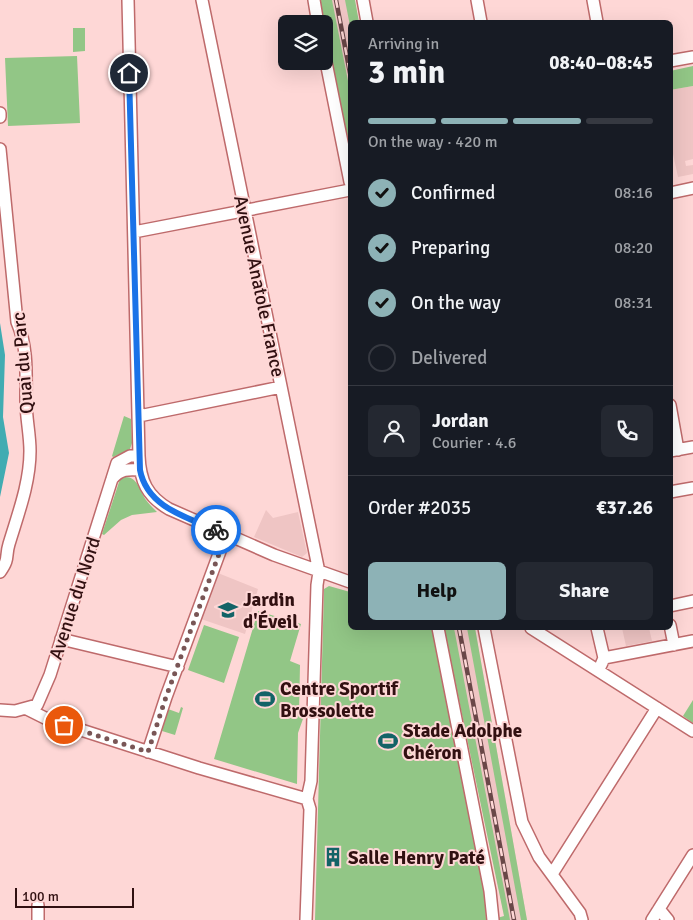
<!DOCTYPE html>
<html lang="en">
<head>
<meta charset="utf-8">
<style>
	:root { --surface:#171b24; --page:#242831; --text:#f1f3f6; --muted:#9ea1a6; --line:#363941; --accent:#8db2b6 }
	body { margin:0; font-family:Signika,sans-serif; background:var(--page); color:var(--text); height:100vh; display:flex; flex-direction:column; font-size:19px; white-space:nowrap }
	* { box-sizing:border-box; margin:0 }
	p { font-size:16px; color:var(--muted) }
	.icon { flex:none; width:28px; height:28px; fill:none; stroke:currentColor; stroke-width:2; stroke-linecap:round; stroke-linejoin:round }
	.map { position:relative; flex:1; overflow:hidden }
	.details { position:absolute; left:348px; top:20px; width:325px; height:610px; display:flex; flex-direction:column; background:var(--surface); border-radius:8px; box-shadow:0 5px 20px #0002 }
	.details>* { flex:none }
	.buttons { position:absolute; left:278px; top:15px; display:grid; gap:10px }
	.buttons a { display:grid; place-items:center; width:55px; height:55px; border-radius:8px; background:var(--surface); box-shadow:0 5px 20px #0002; font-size:25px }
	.scale { position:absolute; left:15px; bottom:12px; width:119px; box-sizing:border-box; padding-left:5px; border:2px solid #311011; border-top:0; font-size:14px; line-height:18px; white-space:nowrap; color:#311011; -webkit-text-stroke:4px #fed7d6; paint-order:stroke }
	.pin { position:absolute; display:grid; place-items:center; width:42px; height:42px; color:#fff; margin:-21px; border:2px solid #fff; border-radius:50%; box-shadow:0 1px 5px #0007 }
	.courier { position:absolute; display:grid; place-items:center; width:50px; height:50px; margin:-25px; border:4px solid #1a73e8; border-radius:50%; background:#fff; color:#222; box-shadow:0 1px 6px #0007 }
	.headline em { font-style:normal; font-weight:700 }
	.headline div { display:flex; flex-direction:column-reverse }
	.headline { display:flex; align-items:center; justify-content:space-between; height:85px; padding:0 20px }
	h1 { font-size:32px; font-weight:700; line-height:38px }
	.bar { display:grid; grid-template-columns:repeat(4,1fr); gap:8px 5px; align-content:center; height:60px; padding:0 20px }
	.bar i { height:6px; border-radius:4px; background:var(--line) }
	.bar .active { background:var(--accent) }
	.bar p { grid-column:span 4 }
	.line { display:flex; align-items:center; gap:12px; padding:0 20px; border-top:1px solid var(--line) }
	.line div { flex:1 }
	.round { display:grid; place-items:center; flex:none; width:52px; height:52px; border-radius:8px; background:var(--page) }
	ol { padding:0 20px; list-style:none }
	li { display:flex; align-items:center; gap:15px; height:55px }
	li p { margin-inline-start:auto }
	li .icon { padding:5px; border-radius:50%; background:var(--accent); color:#111; stroke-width:4 }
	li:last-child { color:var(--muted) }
	li i { width:28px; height:28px; border:2px solid var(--line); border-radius:50% }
	.cta { display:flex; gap:10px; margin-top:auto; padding:10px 20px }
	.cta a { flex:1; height:58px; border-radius:8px; background:var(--accent); color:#111; font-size:20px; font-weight:700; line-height:58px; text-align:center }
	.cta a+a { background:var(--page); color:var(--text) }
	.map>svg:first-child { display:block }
</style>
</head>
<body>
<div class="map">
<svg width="693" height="920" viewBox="0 0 693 920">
	<rect width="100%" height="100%" fill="#fed7d6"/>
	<path fill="#efc5c4" d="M320 0H355L350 22V154Z
		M693 86V159L685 161 686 166 693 165V174L678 177 670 140V90Z
		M266 510 273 518 298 512 307 553 302 557 254 537Z
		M218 573 258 589 245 634 201 619Z
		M447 628H475L527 920H505Z
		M622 628H649L652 641 626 646Z"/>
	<path fill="#92c686" d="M320 0H332L350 91V151Z
		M345 0H355L359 22H350V26Z
		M73 28H85V51L73 52Z
		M77 56 80 123 8 126 5 58Z
		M693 66V86L670 90V71Z
		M124 416 131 419 132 443 130 449 113 457 112 456Z
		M125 477C138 477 140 491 146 500 149 504 153 508 157 512L132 515 121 520 104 535 102 534 119 482 121 478Z
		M329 586 350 592V628H432L485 892 486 920H315L324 589Z
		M258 611 301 624 290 661 300 665 299 714 304 716 298 733 297 784 214 759Z
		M204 625 239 637 224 683 188 670Z
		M444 628H454L510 920H496L497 918 504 916Z
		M467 628H475L527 920H521Z
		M693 700V723L683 716Z
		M181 707 183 708 175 735 162 731 168 709 179 713Z"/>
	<path fill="#41acb2" d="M0 323 5 355 3 417 9 453 0 497Z"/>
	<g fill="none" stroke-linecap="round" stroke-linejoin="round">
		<defs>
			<path id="minor" d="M128 0 139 456C140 481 147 496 169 509L274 555 350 582
				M202 0 319 572 317 585 311 781 307 799 310 809 306 920
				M314 0 318 24
				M363 0 367 22
				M477 0 481 22
				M593 0 597 22
				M324 52 350 182
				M670 61 693 57
				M0 113V117
				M0 149 17 322C28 347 26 375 26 401 26 418 30 434 30 451 30 483 18 514 9 544 5 557 10 558 0 572
				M670 193 693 188
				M134 232 350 190
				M670 405 678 450
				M139 416 281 387
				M670 451 693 447
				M112 479C120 469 128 469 140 470
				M670 492 693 488
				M670 606 693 601
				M670 625 674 645
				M438 628 490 891 493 920
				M484 628 522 822 539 857 580 913 582 920
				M531 628 693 731
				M597 628 604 658 601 665
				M61 639 178 667
				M604 658 693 641
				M27 709 47 719 199 768 307 799
				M0 710 15 711 37 705 50 675 117 463 130 456H139
				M148 752 166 697 226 535
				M552 874 657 708
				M38 905V920
				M659 909 668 920
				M652 920 693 855"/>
		</defs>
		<use href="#minor" stroke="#be6a6b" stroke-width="14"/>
		<use href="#minor" stroke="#fff" stroke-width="11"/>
		<defs>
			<path id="rail" d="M336 0 350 73
				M459 628 514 920"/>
		</defs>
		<use href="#rail" stroke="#6a4748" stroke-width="4.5"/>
		<use href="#rail" stroke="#fed7d6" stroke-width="2.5" stroke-dasharray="8" stroke-linecap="butt"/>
	</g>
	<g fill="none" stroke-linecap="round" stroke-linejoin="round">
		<path stroke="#795656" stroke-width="5" stroke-dasharray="0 9" d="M64 725 148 752 166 697 226 535 216 530"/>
		<path stroke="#1a73e8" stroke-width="6" d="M129 73 140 470C147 507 186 517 216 530"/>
	</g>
	<defs>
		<symbol id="school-bare" viewBox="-9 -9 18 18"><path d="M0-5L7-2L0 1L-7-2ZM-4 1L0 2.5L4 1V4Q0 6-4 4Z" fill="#136367" stroke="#fed7d6" stroke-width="2.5" paint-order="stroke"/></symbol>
		<symbol id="stadium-bare" viewBox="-9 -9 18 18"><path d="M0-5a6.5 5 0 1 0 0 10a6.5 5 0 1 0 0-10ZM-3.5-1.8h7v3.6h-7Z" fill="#136367" stroke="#fed7d6" stroke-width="2.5" paint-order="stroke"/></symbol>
		<symbol id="building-bare" viewBox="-9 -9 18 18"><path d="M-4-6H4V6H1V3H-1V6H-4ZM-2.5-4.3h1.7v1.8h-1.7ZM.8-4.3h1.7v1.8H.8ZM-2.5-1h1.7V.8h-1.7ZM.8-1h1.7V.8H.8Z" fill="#136367" stroke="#fed7d6" stroke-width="2.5" paint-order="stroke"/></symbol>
	</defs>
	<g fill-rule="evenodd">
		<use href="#school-bare" x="214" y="596" width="28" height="28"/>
		<use href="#stadium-bare" x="251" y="685" width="28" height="28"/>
		<use href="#stadium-bare" x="374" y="727" width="28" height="28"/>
		<use href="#building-bare" x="319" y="843" width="28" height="28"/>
	</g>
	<g text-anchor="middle" stroke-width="4" stroke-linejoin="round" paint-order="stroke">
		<g font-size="19" fill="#311011" stroke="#fed7d6">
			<text transform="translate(260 286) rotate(78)" y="7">Avenue Anatole France</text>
			<text transform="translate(22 363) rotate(-95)" y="7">Quai du Parc</text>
			<text transform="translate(74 598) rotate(-72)" y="7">Avenue du Nord</text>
		</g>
		<g font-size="19" font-weight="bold" fill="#311011" stroke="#fed7d6" text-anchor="start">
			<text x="243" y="606">Jardin<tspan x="243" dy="22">d'Éveil</tspan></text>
			<text x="280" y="695">Centre Sportif<tspan x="280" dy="22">Brossolette</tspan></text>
			<text x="403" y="737">Stade Adolphe<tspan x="403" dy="22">Chéron</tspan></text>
			<text x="348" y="864">Salle Henry Paté</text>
		</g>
	</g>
</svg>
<div class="buttons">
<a><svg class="icon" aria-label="layers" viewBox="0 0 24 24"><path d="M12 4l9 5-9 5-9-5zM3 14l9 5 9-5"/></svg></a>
</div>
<div class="scale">100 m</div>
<div class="pin" style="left:64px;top:725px;background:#ea580c"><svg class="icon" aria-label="bag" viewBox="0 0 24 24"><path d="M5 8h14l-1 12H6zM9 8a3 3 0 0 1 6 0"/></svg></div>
<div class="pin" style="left:129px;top:73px;background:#1f2937"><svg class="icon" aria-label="home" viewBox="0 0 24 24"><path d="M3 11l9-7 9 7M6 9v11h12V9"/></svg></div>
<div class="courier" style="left:216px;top:530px"><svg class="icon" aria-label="bike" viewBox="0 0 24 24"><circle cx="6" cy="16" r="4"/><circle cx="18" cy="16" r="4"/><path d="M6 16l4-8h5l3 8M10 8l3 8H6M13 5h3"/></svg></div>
<section class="details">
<div class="headline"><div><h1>3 min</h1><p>Arriving in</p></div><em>08:40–08:45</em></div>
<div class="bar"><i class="active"></i><i class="active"></i><i class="active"></i><i></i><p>On the way · 420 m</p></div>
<ol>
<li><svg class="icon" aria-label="check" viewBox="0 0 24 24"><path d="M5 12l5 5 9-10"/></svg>Confirmed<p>08:16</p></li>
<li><svg class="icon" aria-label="check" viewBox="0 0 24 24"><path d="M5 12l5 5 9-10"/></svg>Preparing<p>08:20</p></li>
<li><svg class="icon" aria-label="check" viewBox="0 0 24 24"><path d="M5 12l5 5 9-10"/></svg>On the way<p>08:31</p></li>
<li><i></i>Delivered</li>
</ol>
<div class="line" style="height:90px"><a class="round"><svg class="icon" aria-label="person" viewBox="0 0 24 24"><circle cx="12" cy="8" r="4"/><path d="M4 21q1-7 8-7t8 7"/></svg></a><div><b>Jordan</b><p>Courier · 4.6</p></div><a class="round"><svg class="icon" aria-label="phone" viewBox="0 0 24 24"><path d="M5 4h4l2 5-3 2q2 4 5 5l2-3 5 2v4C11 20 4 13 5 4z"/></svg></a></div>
<div class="line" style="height:65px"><div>Order #2035</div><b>€37.26</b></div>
<div class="cta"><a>Help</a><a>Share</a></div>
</section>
</div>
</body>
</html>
